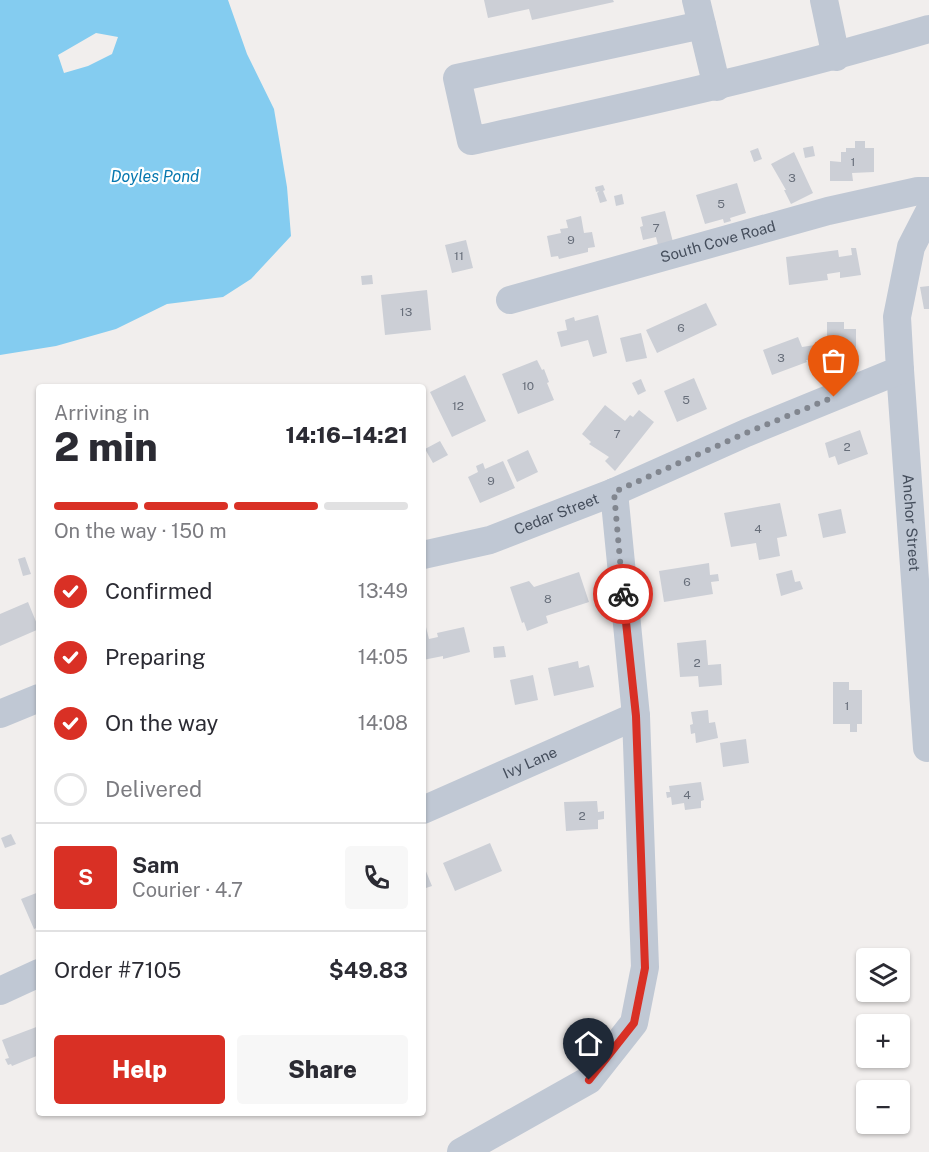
<!DOCTYPE html>
<html lang="en">
<head>
<meta charset="utf-8">
<style>
	:root { --surface:#fff; --page:#f7f7f7; --text:#2b2b33; --muted:#7c7c81; --line:#e1e1e2; --accent:#d93025 }
	body { margin:0; font-family:"Public Sans",sans-serif; background:var(--page); color:var(--text); height:100vh; display:flex; flex-direction:column; font-size:22px; white-space:nowrap }
	* { box-sizing:border-box; margin:0 }
	p { font-size:20px; color:var(--muted) }
	.icon { flex:none; width:33px; height:33px; fill:none; stroke:currentColor; stroke-width:2; stroke-linecap:round; stroke-linejoin:round }
	.map { position:relative; flex:1; overflow:hidden }
	.sheet { position:absolute; left:36px; top:384px; width:390px; height:732px; display:flex; flex-direction:column; background:var(--surface); border-radius:6px; box-shadow:0 2px 4px #0004 }
	.sheet>* { flex:none }
	.fabs { position:absolute; left:856px; top:948px; display:grid; gap:12px }
	.fabs a { display:grid; place-items:center; width:54px; height:54px; border-radius:6px; background:var(--surface); box-shadow:0 2px 4px #0004; font-size:30px }
	.pin { position:absolute; display:grid; place-items:center; width:51px; height:51px; color:#fff; margin:-62px -26px; border-radius:50% 50% 50% 0; rotate:-45deg; box-shadow:0 0 6px #0007 }
	.pin .icon { rotate:45deg }
	.courier { position:absolute; display:grid; place-items:center; width:60px; height:60px; margin:-30px; border:4px solid #d93025; border-radius:50%; background:#fff; color:#222; box-shadow:0 2px 8px #0007 }
	.headline em { font-style:normal; font-weight:800 }
	.headline div { display:flex; flex-direction:column-reverse }
	.headline { display:flex; align-items:center; justify-content:space-between; height:102px; padding:0 18px }
	h1 { font-size:39px; font-weight:800; line-height:45px }
	.bar { display:grid; grid-template-columns:repeat(4,1fr); gap:9px 6px; align-content:center; height:72px; padding:0 18px }
	.bar i { height:8px; border-radius:4px; background:var(--line) }
	.bar .active { background:var(--accent) }
	.bar p { grid-column:span 4 }
	.line { display:flex; align-items:center; gap:15px; padding:0 18px; border-top:2px solid var(--line) }
	.line div { flex:1 }
	.round { display:grid; place-items:center; flex:none; width:63px; height:63px; border-radius:6px; background:var(--page) }
	ol { padding:0 18px; list-style:none }
	li { display:flex; align-items:center; gap:18px; height:66px }
	li p { margin-inline-start:auto }
	li .icon { padding:6px; border-radius:50%; background:var(--accent); color:#fff; stroke-width:4 }
	li:last-child { color:var(--muted) }
	li i { width:33px; height:33px; border:3px solid var(--line); border-radius:50% }
	.cta { display:flex; gap:12px; margin-top:auto; padding:12px 18px }
	.cta a { flex:1; height:69px; border-radius:6px; background:var(--accent); color:#fff; font-size:24px; font-weight:800; line-height:69px; text-align:center }
	.cta a+a { background:var(--page); color:var(--text) }
	.map>svg:first-child { display:block }
</style>
</head>
<body>
<div class="map">
<svg width="929" height="1152" viewBox="0 0 929 1152">
	<rect width="100%" height="100%" fill="#f1eeed"/>
	<path fill="#84ccf0" fill-rule="evenodd" d="M0 0H228L247 54 274 109 287 187 291 236 251 279 223 297 167 304 116 329 56 346 0 355ZM96 33 118 37 112 54 88 66 64 73 58 55Z"/>
	<path fill="#cccfd6" d="M484 0H613L614 2 532 20 529 9 488 18Z
		M855 141H865V148H874V172L852 173 853 181H830V161L841 162V152H846V148H855Z
		M813 146 815 156 805 158 803 148Z
		M758 148 762 159 754 162 750 151Z
		M794 152 813 193 791 204 784 190H786L771 164Z
		M737 183 746 213 730 218 731 221 724 223 723 219 705 224 696 195Z
		M603 185 605 190 603 191 607 201 600 203 597 193 599 191 596 192 595 187Z
		M622 194 624 204 616 206 614 196Z
		M665 211 673 242 658 245 656 237 643 240 640 227 643 226 641 217Z
		M581 216 584 233 592 232 595 247 588 248V252L559 259 558 256 551 257 547 236 561 233 560 229 568 228 566 220Z
		M466 240 473 268 452 273 445 245Z
		M851 248H856L861 275 840 278V272L827 274 828 280 789 285 786 257 838 250 839 257 852 255Z
		M372 275 373 284 362 285 361 276Z
		M929 286V309H924L920 287Z
		M427 290 431 330 385 335 381 295Z
		M706 303 717 325 657 353 646 330Z
		M598 315 607 353 593 357 588 340 561 347 557 332 567 330 565 320 574 317 575 321Z
		M827 322H844V329H856V352H845L844 361 806 360 807 362 772 375 763 350 798 337 802 347 815 345V342H827Z
		M641 333 647 358 626 362 620 338Z
		M537 360 542 370 544 369 549 382 547 383 554 400 518 414 502 374Z
		M465 375 486 421 452 437 430 392Z
		M694 378 707 409 677 422 664 391Z
		M641 379 646 391 638 395 632 383Z
		M605 405 625 421 630 415 633 417 639 410 654 422 615 471 605 461 609 457 589 444 591 442 582 434Z
		M860 430 868 454 838 465 835 456 829 458 825 443Z
		M440 441 448 455 433 463 425 449Z
		M528 450 538 472 517 482 507 460Z
		M503 461 515 488 480 503 468 477 478 472 476 466 483 463 485 469Z
		M780 503 787 536 777 538 780 556 759 560 756 543 731 547 724 513Z
		M841 509 846 533 823 538 818 514Z
		M25 557 31 574 23 576 18 559Z
		M709 563 710 575 718 574 719 581 711 582 713 594 664 602 659 571Z
		M792 570 795 582 800 581 803 589 781 596 776 574Z
		M579 572 589 602 546 616 548 623 527 631 524 622 522 623 510 587 529 581 534 587Z
		M28 602 39 629 0 646V614Z
		M426 627 429 639 438 637 437 633 464 627 470 652 443 659V656L423 660V628Z
		M706 640 708 665 721 664 722 685 699 687 698 676 680 677 677 643Z
		M504 646 506 657 494 658 493 647Z
		M578 661 579 668 589 665 594 687 554 696 548 668Z
		M533 675 538 700 515 705 510 680Z
		M833 682H849V690H862V724H857V732H850V724H833Z
		M708 710 709 723 715 722 718 738 696 743 695 733 691 734 690 725 693 724 691 712Z
		M746 739 749 763 723 767 720 743Z
		M701 782 704 800 701 801V808L685 810 684 803 672 805 671 797 667 798 666 792H670L669 786Z
		M597 801 598 812 604 811V819L598 820V829L566 831 564 802Z
		M11 834 16 844 5 848 1 838Z
		M490 843 502 871 455 891 443 863Z
		M423 864 432 886 423 889Z
		M39 892V927L34 929 21 899Z
		M39 1026V1055L12 1066 11 1064 8 1065 5 1059 9 1058 2 1040Z"/>
	<g fill="none" stroke-linecap="round" stroke-linejoin="round">
		<g stroke="#c0c8d4" stroke-width="28">
			<path d="M696 0 717 87"/>
			<path d="M824 0 836 57"/>
			<path d="M702 25 457 78 471 141C625 107 778 74 929 29"/>
			<path id="s1" d="M510 300 828 211 918 191H929"/>
			<path id="s2" d="M900 370 927 748"/>
			<path id="s3" d="M423 555 490 540 614 492 746 433 900 370 897 317 911 247 929 212"/>
			<path d="M0 714 39 698"/>
			<path id="s4" d="M423 810 636 716"/>
			<path d="M0 991 39 973"/>
			<path d="M461 1152 589 1080 634 1023 645 967 636 716 614 492"/>
		</g>
	</g>
	<g fill="none" stroke-linecap="round" stroke-linejoin="round">
		<path stroke="#81868f" stroke-width="6" stroke-dasharray="0 10.8" d="M623 594 614 492 746 433 834 397"/>
		<path stroke="#d93025" stroke-width="8" d="M589 1080 634 1023 645 968 636 716 623 594"/>
	</g>
	<g text-anchor="middle" stroke-width="4.5" stroke-linejoin="round" paint-order="stroke">
		<g font-size="12" fill="#676e7a">
			<text x="853" y="166">1</text>
			<text x="792" y="182">3</text>
			<text x="721" y="208">5</text>
			<text x="656" y="232">7</text>
			<text x="571" y="244">9</text>
			<text x="459" y="260">11</text>
			<text x="406" y="316">13</text>
			<text x="681" y="332">6</text>
			<text x="781" y="362">3</text>
			<text x="528" y="390">10</text>
			<text x="686" y="404">5</text>
			<text x="458" y="410">12</text>
			<text x="617" y="438">7</text>
			<text x="847" y="451">2</text>
			<text x="491" y="485">9</text>
			<text x="758" y="533">4</text>
			<text x="687" y="586">6</text>
			<text x="548" y="603">8</text>
			<text x="697" y="667">2</text>
			<text x="847" y="710">1</text>
			<text x="687" y="799">4</text>
			<text x="582" y="820">2</text>
		</g>
		<g font-size="15" fill="#454e5c" stroke="#fff">
			<text dy="5" stroke="none"><textPath href="#s1" startOffset="216">South Cove Road</textPath></text>
			<text dy="5" stroke="none"><textPath href="#s3" startOffset="140">Cedar Street</textPath></text>
			<text dy="5" stroke="none"><textPath href="#s2" startOffset="153">Anchor Street</textPath></text>
			<text dy="5" stroke="none"><textPath href="#s4" startOffset="117">Ivy Lane</textPath></text>
		</g>
		<g font-size="16" font-style="italic" fill="#0577af" stroke="#fff">
			<text x="155" y="182">Doyles Pond</text>
		</g>
	</g>
</svg>
<div class="fabs">
<a><svg class="icon" aria-label="layers" viewBox="0 0 24 24"><path d="M12 4l9 5-9 5-9-5zM3 14l9 5 9-5"/></svg></a>
<a>+</a>
<a>−</a>
</div>
<div class="pin" style="left:834px;top:397px;background:#ea580c"><svg class="icon" aria-label="bag" viewBox="0 0 24 24"><path d="M5 8h14l-1 12H6zM9 8a3 3 0 0 1 6 0"/></svg></div>
<div class="pin" style="left:589px;top:1080px;background:#1f2937"><svg class="icon" aria-label="home" viewBox="0 0 24 24"><path d="M3 11l9-7 9 7M6 9v11h12V9"/></svg></div>
<div class="courier" style="left:623px;top:594px"><svg class="icon" aria-label="bike" viewBox="0 0 24 24"><circle cx="6" cy="16" r="4"/><circle cx="18" cy="16" r="4"/><path d="M6 16l4-8h5l3 8M10 8l3 8H6M13 5h3"/></svg></div>
<section class="sheet">
<div class="headline"><div><h1>2 min</h1><p>Arriving in</p></div><em>14:16–14:21</em></div>
<div class="bar"><i class="active"></i><i class="active"></i><i class="active"></i><i></i><p>On the way · 150 m</p></div>
<ol>
<li><svg class="icon" aria-label="check" viewBox="0 0 24 24"><path d="M5 12l5 5 9-10"/></svg>Confirmed<p>13:49</p></li>
<li><svg class="icon" aria-label="check" viewBox="0 0 24 24"><path d="M5 12l5 5 9-10"/></svg>Preparing<p>14:05</p></li>
<li><svg class="icon" aria-label="check" viewBox="0 0 24 24"><path d="M5 12l5 5 9-10"/></svg>On the way<p>14:08</p></li>
<li><i></i>Delivered</li>
</ol>
<div class="line" style="height:108px"><b class="round" style="background:var(--accent);color:#fff">S</b><div><b>Sam</b><p>Courier · 4.7</p></div><a class="round"><svg class="icon" aria-label="phone" viewBox="0 0 24 24"><path d="M5 4h4l2 5-3 2q2 4 5 5l2-3 5 2v4C11 20 4 13 5 4z"/></svg></a></div>
<div class="line" style="height:78px"><div>Order #7105</div><b>$49.83</b></div>
<div class="cta"><a>Help</a><a>Share</a></div>
</section>
</div>
</body>
</html>
